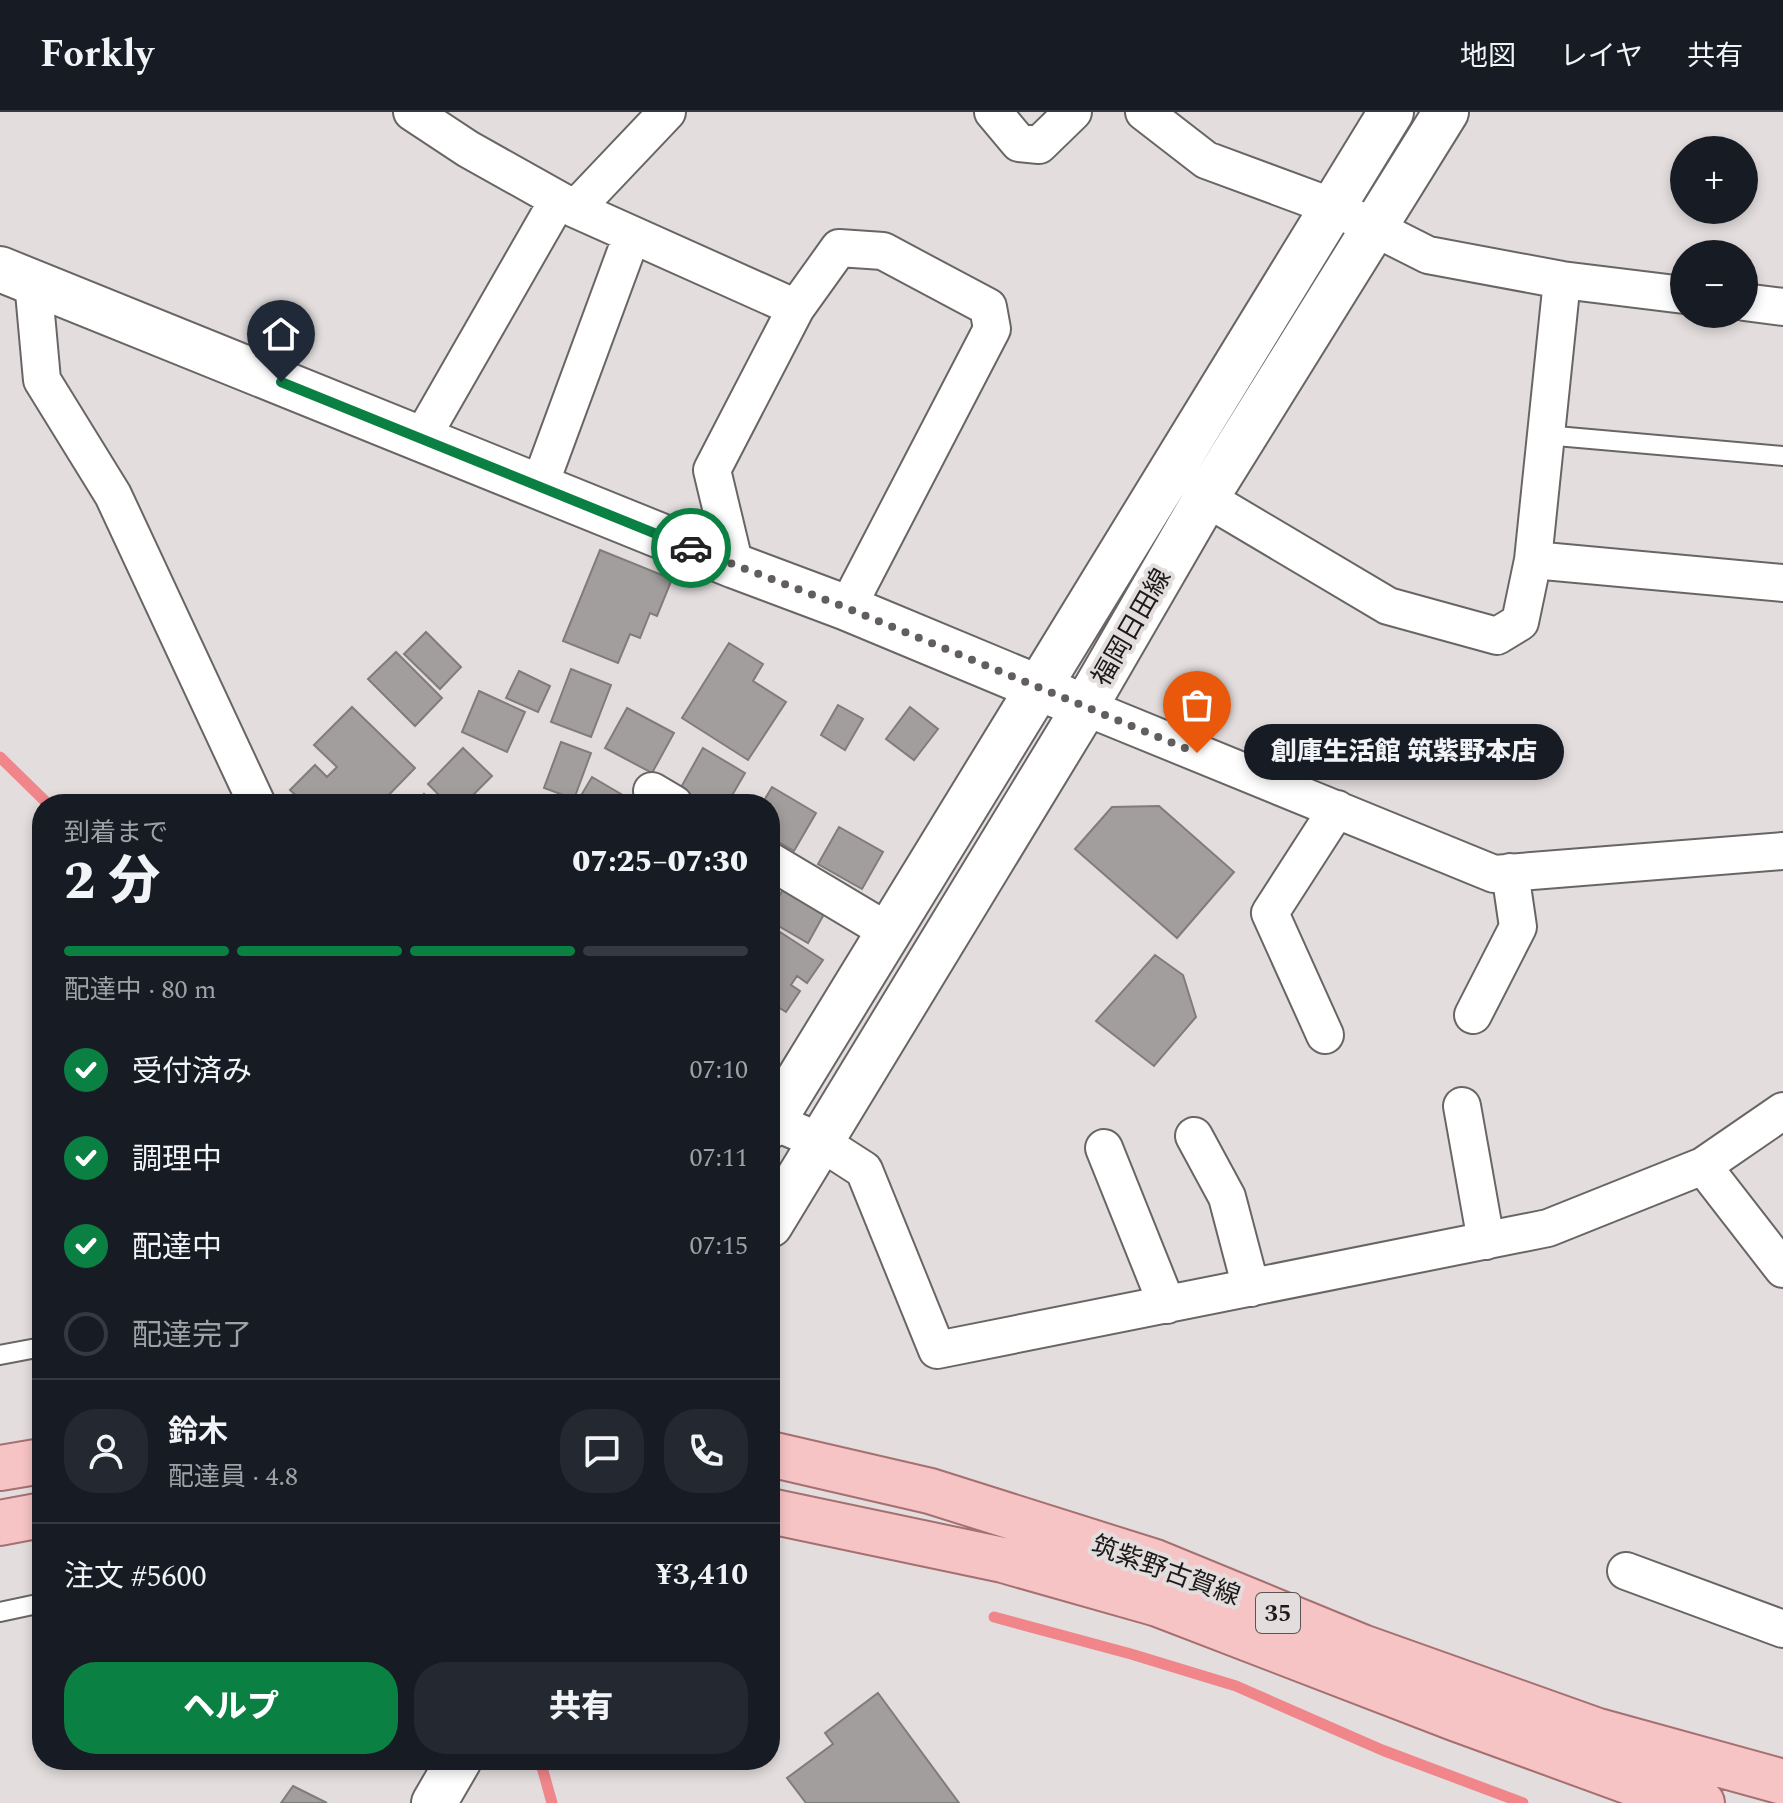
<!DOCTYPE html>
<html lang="ja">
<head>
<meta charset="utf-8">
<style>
	:root { --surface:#171b24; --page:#242831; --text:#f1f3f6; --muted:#9ea1a6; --line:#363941; --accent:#0b8043 }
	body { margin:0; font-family:Spectral,"Noto Sans JP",serif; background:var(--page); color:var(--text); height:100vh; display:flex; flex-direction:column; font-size:30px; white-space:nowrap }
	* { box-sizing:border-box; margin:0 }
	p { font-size:26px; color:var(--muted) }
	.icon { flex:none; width:44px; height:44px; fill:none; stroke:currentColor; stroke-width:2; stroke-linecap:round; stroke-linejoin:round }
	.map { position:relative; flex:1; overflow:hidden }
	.sheet { position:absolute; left:32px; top:682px; width:748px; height:976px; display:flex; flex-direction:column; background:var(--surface); border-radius:32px; box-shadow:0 4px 12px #0003 }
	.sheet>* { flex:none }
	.tools { position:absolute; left:1670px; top:24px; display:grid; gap:16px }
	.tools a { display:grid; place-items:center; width:88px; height:88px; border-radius:50%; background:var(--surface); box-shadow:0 4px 12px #0003; font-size:40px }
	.pin { position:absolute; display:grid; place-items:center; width:68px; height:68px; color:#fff; margin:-82px -34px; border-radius:50% 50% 50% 0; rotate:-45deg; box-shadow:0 0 8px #0007 }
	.pin .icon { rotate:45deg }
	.courier { position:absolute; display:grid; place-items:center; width:80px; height:80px; margin:-40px; border:6px solid #0b8043; border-radius:50%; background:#fff; color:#222; box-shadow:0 2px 10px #0007 }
	.bubble { position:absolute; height:56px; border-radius:28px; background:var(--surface); box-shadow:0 4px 12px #0003; font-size:26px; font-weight:800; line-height:56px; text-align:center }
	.head em { font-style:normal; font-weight:800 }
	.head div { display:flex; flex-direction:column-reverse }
	.head { display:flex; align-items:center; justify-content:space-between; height:136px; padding:0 32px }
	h1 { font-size:52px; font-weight:800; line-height:60px }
	.bar { display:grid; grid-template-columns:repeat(4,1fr); gap:12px 8px; align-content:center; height:96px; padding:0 32px }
	.bar i { height:10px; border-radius:6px; background:var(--line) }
	.bar .active { background:var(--accent) }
	.bar p { grid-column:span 4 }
	.line { display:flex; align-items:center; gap:20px; padding:0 32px; border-top:2px solid var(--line) }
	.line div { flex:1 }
	.round { display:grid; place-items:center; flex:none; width:84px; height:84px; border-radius:32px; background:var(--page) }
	ol { padding:0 32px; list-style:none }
	li { display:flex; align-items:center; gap:24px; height:88px }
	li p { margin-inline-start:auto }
	li .icon { padding:8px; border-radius:50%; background:var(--accent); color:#fff; stroke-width:4 }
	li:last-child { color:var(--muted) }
	li i { width:44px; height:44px; border:4px solid var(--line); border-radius:50% }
	.cta { display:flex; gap:16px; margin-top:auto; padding:16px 32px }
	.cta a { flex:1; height:92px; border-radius:32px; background:var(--accent); color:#fff; font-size:32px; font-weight:800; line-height:92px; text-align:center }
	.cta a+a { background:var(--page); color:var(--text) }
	header { display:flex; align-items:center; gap:48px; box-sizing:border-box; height:112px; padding:0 40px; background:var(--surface); border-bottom:2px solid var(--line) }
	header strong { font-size:38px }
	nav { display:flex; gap:44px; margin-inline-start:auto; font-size:28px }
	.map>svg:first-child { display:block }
</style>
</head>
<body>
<header>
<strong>Forkly</strong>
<nav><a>地図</a><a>レイヤ</a><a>共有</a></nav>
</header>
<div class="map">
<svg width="1783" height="1691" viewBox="0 0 1783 1691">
	<rect width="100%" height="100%" fill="#e3dddd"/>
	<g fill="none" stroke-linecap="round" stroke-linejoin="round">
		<path stroke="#f0868a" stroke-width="11" d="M0 645 48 692
			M994 1505 1131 1542 1236 1574 1382 1638 1523 1691
			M540 1648 552 1691"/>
	</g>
	<path fill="#a39e9e" stroke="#817c7c" stroke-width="2" d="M600 438 672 467 657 504 650 501 640 526 630 522 618 551 563 529Z
		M426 520 461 555 440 577 404 542Z
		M729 531 763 552 753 569 786 590 748 648 682 606Z
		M396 540 442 586 415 614 368 567Z
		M571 557 611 573 591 625 551 610Z
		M519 559 550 574 538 600 506 586Z
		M479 579 525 600 507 640 462 620Z
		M838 593 863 607 845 638 821 623Z
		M352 595 415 656 380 692H305L290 678 315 653 327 665 337 655 314 633Z
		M910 595 938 617 914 648 886 627Z
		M627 596 674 621 652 661 605 636Z
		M561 630 591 641 574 687 544 676Z
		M463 636 492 664 467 689 462 684 454 692H448L428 672Z
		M703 636 745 661 727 692H707L680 677Z
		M592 665 638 692H576Z
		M772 675 816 701 794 739 770 725V692H762Z
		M424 682 435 692H415Z
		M1159 694 1234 760 1177 826 1075 737 1112 695Z
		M839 715 883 740 862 777 818 752Z
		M786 772 828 795 808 831 770 809V800Z
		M780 820 823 848 807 871 797 864 791 873 800 879 786 900 770 890V834Z
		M1155 843 1183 863 1196 905 1154 954 1096 909Z
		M878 1581 959 1691H806L787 1666 833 1632 825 1621Z
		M293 1674 327 1691H281Z"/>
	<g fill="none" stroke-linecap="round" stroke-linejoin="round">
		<defs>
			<path id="lane" d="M1545 323 1783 344
				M0 1243 42 1235
				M0 1500 42 1491"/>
			<path id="street" d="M412 0 468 37 575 97 796 196 712 358 735 454
				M993 0 1019 31 1039 33 1073 0
				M1144 0 1206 48 1333 95 1428 143 1562 168 1684 183
				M575 97 667 0
				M33 169 42 268 113 383 257 692
				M1744 190 1783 195
				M796 196 839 136 883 139 988 195 992 217 847 496
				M421 327 558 88
				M539 375 632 123
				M1206 386 1388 494 1497 524 1520 510 1533 448 1562 168
				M1533 448 1783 471
				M1085 595 1494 762 1783 739
				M652 679 674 692
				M770 749 889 820
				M1473 903 1518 815 1510 760
				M1325 923 1270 801 1337 697
				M1462 994 1486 1129
				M770 1008 819 1029 864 1058 937 1238 1548 1116 1703 1054 1783 999
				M1194 1024 1227 1085 1251 1176
				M1104 1036 1167 1193
				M1703 1054 1783 1157
				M1626 1459 1783 1517"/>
			<path id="secondary" d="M0 157 735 454 847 496 1068 588
				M770 1014 1391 0
				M770 1113 1085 595 1206 386 1446 0
				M434 1691 459 1648"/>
			<path id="primary" d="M770 1342 930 1379 1155 1450 1362 1535 1598 1619 1783 1670
				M0 1356 42 1349
				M770 1399 1003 1448 1158 1492 1457 1607 1638 1673 1702 1691
				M0 1411 42 1403"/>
		</defs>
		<use href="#lane" stroke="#6a6565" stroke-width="22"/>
		<use href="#street" stroke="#6a6565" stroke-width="40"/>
		<use href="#secondary" stroke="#6a6565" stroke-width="48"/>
		<use href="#primary" stroke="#a66f70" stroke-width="48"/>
		<use href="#lane" stroke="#fff" stroke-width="18"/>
		<use href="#street" stroke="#fff" stroke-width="36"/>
		<use href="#secondary" stroke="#fff" stroke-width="44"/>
		<use href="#primary" stroke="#f7c4c5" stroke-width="44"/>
	</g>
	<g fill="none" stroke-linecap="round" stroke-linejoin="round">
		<path stroke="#625e5e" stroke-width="8" stroke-dasharray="0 14.4" d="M691 436 847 496 1197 641"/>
		<path stroke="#0b8043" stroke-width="10" d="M281 270 691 436"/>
	</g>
	<g text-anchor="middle" stroke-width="8" stroke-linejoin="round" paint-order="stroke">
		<rect fill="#e3dddd" stroke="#585454" stroke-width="2" x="1256" y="1481" width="44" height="40" rx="6"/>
		<g font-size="24" font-weight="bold" fill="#1c1a1a">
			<text x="1278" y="1509">35</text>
		</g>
		<g font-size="26" fill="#1c1a1a" stroke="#e3dddd">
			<text transform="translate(1131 515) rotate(-60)" y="9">福岡日田線</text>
			<text transform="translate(1166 1458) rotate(20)" y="9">筑紫野古賀線</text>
		</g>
	</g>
</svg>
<div class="tools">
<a>+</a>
<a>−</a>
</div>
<div class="pin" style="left:1197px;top:641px;background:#ea580c"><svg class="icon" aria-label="bag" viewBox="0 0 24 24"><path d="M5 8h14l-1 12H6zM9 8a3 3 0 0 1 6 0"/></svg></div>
<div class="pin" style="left:281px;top:270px;background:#1f2937"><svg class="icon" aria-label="home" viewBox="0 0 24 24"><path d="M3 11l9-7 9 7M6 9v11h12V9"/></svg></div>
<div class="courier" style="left:691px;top:436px"><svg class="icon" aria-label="car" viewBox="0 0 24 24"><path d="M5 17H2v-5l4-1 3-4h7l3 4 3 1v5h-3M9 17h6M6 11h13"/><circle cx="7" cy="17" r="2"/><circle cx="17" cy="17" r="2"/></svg></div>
<div class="bubble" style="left:1244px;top:612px;width:320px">創庫生活館 筑紫野本店</div>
<section class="sheet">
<div class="head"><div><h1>2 分</h1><p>到着まで</p></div><em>07:25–07:30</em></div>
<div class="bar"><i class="active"></i><i class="active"></i><i class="active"></i><i></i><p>配達中 · 80 m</p></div>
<ol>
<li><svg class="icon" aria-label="check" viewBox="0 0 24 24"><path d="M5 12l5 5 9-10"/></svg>受付済み<p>07:10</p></li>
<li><svg class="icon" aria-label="check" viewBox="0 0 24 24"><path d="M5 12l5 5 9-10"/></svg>調理中<p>07:11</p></li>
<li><svg class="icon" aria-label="check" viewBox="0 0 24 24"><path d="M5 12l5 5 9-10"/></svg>配達中<p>07:15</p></li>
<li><i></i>配達完了</li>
</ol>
<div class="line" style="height:144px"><a class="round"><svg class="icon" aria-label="person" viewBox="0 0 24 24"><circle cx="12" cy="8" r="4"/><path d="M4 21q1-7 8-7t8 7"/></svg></a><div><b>鈴木</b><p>配達員 · 4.8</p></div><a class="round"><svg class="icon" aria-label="chat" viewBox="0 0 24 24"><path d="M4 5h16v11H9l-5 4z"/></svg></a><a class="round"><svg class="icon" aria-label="phone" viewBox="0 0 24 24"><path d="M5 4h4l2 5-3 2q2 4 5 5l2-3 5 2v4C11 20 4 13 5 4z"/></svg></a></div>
<div class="line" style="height:104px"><div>注文 #5600</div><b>¥3,410</b></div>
<div class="cta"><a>ヘルプ</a><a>共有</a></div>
</section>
</div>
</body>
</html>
